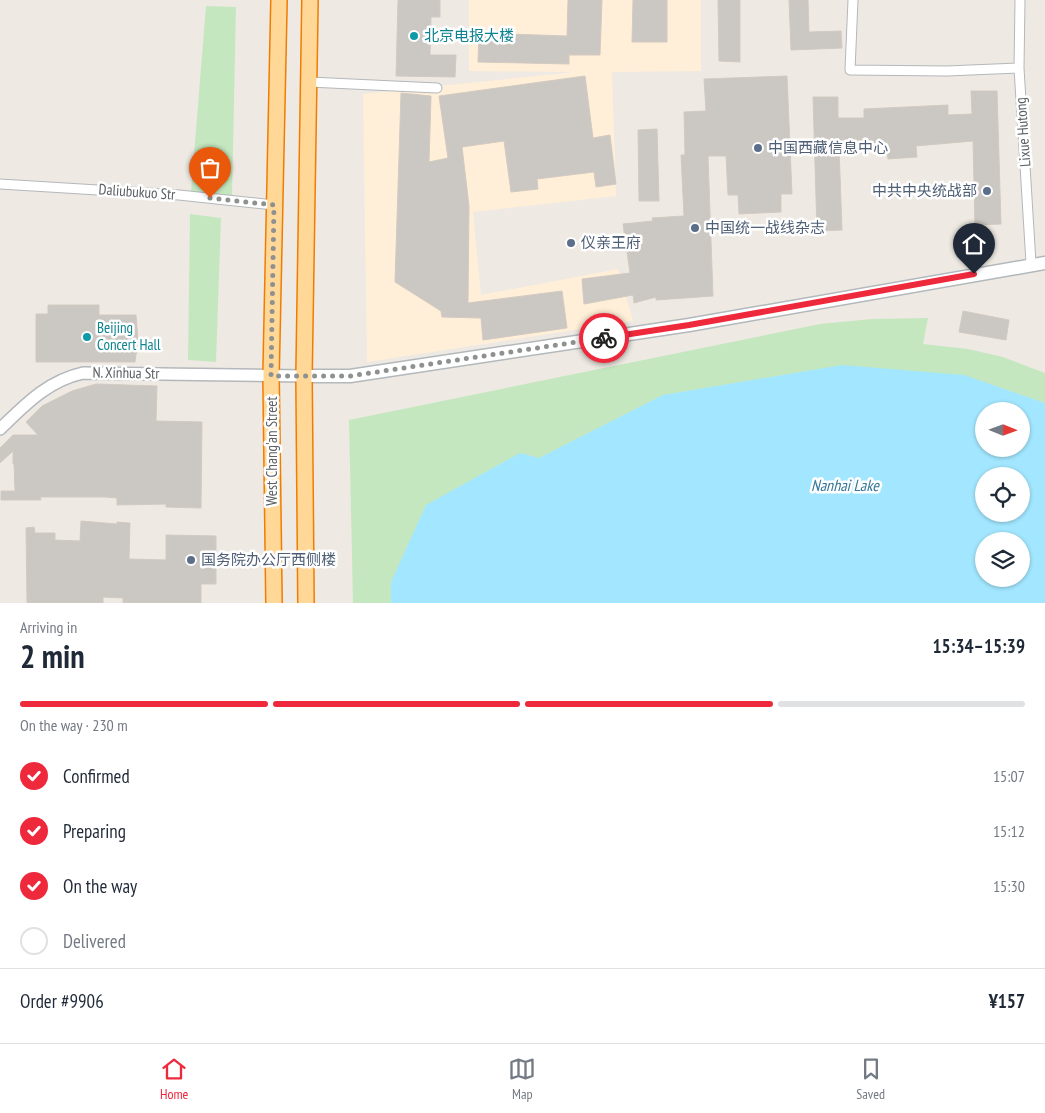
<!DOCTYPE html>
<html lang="en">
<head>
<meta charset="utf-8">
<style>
	:root { --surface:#fff; --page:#f6f6f7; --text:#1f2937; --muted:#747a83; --line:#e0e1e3; --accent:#ee293c }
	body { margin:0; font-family:"PT Sans Narrow","Noto Sans SC",sans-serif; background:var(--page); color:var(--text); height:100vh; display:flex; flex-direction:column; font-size:19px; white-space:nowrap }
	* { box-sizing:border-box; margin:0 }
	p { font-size:16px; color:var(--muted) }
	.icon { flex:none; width:28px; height:28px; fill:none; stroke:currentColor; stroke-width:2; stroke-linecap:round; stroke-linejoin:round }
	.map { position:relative; height:603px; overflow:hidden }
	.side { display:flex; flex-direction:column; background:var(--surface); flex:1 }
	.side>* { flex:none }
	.needle { width:32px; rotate:91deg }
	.tools { position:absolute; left:975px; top:402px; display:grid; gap:10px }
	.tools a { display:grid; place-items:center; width:55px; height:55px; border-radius:50%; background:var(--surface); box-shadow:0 1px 4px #0004; font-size:25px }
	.pin { position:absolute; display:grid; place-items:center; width:42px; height:42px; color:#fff; margin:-51px -21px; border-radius:50% 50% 50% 0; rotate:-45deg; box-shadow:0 0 5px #0007 }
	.pin .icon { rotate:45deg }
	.courier { position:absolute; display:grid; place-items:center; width:50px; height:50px; margin:-25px; border:4px solid #ee293c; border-radius:50%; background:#fff; color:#222; box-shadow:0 1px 6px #0007 }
	.headline em { font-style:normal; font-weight:700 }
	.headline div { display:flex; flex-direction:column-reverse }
	.headline { display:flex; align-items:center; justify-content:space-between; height:85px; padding:0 20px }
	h1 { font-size:32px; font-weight:700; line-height:38px }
	.bar { display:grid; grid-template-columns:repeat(4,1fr); gap:8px 5px; align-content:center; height:60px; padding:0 20px }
	.bar i { height:6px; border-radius:4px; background:var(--line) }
	.bar .on { background:var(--accent) }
	.bar p { grid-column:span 4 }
	.line { display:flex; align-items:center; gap:12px; padding:0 20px; border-top:1px solid var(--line) }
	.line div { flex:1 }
	ol { padding:0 20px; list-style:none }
	li { display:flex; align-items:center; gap:15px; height:55px }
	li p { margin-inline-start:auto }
	li .icon { padding:5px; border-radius:50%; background:var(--accent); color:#fff; stroke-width:4 }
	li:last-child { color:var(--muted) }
	li i { width:28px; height:28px; border:2px solid var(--line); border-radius:50% }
	.menu { display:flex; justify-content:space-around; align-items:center; height:70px; border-top:1px solid var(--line); background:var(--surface); font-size:14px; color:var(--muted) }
	.menu a { display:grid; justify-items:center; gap:2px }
	.menu .on { color:var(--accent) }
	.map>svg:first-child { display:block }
</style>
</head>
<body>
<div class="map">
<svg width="1045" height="603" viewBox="0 0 1045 603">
	<rect width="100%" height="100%" fill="#eeeae3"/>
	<path fill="#ffefd8" d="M469 0H701V71L612 72 616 196 473 212 481 295 618 269 633 321 367 362 363 94 574 72 469 71Z"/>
	<path fill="#c5e7bf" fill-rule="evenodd" d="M206 6 236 7 232 196 191 192Z
		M190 214 221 218 216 362 188 360Z
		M928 318 923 344 968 349 1003 357 1045 373V603H353L349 420 820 324 872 319ZM984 411H1021V449H984ZM984 476H1021V514H984ZM984 541H1021V579H984Z"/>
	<path fill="#a2e7ff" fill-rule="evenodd" d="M842 365 964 375 1045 403V603H391V582L426 505 520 453 539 458 663 395ZM984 411H1021V449H984ZM984 476H1021V514H984ZM984 541H1021V579H984Z"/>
	<path fill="#cbc7c2" stroke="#d3cac1" d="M398 0H440V17H431L430 55H456L455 77 396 76Z
		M568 0H602L600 55H569V64L478 62 479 33 567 36Z
		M633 0H667V42H632Z
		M718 0H740V62L719 61Z
		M789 0H808L809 32 841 31 842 48 791 50Z
		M585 76 593 138 610 135 616 184 596 187 594 172 537 179 538 189 511 192 504 141 462 147 469 206 468 303 562 291 567 328 483 340 481 318 442 317 441 311 395 282 401 93 431 96 429 162 448 158 439 96Z
		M787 76 792 194H781V212L739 214 738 195H728L726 156H708L713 296 656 300V297L634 303 633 295 584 304 582 279 630 273 623 224 653 221 652 218 684 216 681 155H685L684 112 706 111 704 79Z
		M971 91H997L1001 224 975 225 973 141 916 146 917 157 888 159 886 145 839 147 842 230 817 231 813 97H838V118H864V109L948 105V115L972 114Z
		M657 129 659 201H639L638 130Z
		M48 305H99V315H136L138 340 135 362H36V314H48Z
		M963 311 1009 320 1006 340 959 332Z
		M96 384 157 386 156 421 202 422 201 508 166 507V504L117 505V498L105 497H40L41 500H1V491H15L14 464H13V451L0 463V448L13 435H38L26 422 42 406 72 391Z
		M81 521 117 524V522L130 523 129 559 166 560V535L216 536V584H201V603H123V598L103 597V603H27L26 528 34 527 35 533H55V540L80 541Z"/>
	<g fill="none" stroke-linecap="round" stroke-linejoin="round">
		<defs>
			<path id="minor" d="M853 0 850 70 947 71 1019 68
				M1020 0 1019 68 1031 263
				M309 82 437 88
				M0 184 179 195 274 205"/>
			<path id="tertiary" d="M0 429C25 405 47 381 83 373L304 376"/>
			<path id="secondary" d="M304 376H350L689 325 1045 263"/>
			<path id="trunk" d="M274 603 271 376 279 0
				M306 603 304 376 310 0"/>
		</defs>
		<use href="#minor" stroke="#b4b7bb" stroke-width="11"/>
		<use href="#tertiary" stroke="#b4b7bb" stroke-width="14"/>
		<use href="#secondary" stroke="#b2b8bb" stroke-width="15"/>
		<use href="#trunk" stroke="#f17c00" stroke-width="18"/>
		<use href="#minor" stroke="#fff" stroke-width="9"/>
		<use href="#tertiary" stroke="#fff" stroke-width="11"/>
		<use href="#secondary" stroke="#fff" stroke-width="12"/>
		<use href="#trunk" stroke="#ffd898" stroke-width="15"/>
	</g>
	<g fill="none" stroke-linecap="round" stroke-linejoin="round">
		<path stroke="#8e9190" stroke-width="5" stroke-dasharray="0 9" d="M210 198 274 205 271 376H350L604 338"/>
		<path stroke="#ee293c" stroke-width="6" d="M604 338 689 325 974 274"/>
	</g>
	<g fill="#0f9aa8" stroke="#fff" stroke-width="2">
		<circle cx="414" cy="36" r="5"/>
		<circle cx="87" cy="337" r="5"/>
	</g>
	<g fill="#5c6f8a" stroke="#fff" stroke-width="2">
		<circle cx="758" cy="148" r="5"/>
		<circle cx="987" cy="191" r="5"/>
		<circle cx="695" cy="228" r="5"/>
		<circle cx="571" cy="243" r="5"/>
		<circle cx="191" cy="560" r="5"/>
	</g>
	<g text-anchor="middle" stroke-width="5" stroke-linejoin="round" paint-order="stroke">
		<g font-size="15" fill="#0d838f" stroke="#fff" text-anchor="start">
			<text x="424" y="41">北京电报大楼</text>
			<text x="97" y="333">Beijing<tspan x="97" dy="17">Concert Hall</tspan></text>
		</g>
		<g font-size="15" fill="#5b6164" stroke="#fff">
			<text transform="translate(1023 132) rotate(-94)" y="5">Lixue Hutong</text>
			<text transform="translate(137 192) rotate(4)" y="5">Daliubukuo Str</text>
			<text transform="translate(126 373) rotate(1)" y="5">N. Xinhua Str</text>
			<text transform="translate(272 451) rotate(-90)" y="5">West Chang'an Street</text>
		</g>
		<g font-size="15" fill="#4e5e75" stroke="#fff" text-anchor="start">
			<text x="768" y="153">中国西藏信息中心</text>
			<text x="977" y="196" text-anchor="end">中共中央统战部</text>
			<text x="705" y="233">中国统一战线杂志</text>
			<text x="581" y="248">仪亲王府</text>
			<text x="201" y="565">国务院办公厅西侧楼</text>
		</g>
		<g font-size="16" font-style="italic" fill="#357799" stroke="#fff">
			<text x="845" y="491">Nanhai Lake</text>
		</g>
	</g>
</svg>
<div class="tools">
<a><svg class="needle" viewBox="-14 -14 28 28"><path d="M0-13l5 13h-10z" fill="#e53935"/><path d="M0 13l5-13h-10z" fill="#747a83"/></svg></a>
<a><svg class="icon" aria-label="locate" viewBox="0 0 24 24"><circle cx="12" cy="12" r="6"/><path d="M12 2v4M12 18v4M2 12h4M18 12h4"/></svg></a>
<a><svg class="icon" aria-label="layers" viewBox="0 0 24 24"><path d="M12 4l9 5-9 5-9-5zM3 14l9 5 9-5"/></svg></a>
</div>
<div class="pin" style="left:210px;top:198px;background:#ea580c"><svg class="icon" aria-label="bag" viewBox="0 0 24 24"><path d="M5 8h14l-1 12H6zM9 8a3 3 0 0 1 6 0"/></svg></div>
<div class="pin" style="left:974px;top:274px;background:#1f2937"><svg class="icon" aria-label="home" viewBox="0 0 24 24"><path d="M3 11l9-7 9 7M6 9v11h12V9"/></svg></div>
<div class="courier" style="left:604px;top:338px"><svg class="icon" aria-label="bike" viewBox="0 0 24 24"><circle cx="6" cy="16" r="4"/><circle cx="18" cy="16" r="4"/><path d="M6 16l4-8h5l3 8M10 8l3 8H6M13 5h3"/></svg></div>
</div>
<section class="side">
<div class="headline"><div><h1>2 min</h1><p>Arriving in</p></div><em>15:34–15:39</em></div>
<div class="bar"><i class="on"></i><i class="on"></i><i class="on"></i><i></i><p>On the way · 230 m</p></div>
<ol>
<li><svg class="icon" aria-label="check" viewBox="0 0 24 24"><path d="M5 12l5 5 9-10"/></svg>Confirmed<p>15:07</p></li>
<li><svg class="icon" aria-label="check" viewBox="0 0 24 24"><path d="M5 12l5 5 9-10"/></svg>Preparing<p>15:12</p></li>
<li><svg class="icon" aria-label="check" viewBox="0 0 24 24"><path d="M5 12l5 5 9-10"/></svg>On the way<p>15:30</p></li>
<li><i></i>Delivered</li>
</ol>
<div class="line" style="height:65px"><div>Order #9906</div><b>¥157</b></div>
</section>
<nav class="menu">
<a class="on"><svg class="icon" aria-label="home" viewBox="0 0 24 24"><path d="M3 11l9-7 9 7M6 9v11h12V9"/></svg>Home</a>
<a><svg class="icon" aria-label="map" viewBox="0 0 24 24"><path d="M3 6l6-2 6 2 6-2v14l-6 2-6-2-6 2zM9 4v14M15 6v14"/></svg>Map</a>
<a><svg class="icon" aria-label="saved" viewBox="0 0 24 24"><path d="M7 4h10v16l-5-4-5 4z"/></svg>Saved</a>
</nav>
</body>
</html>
